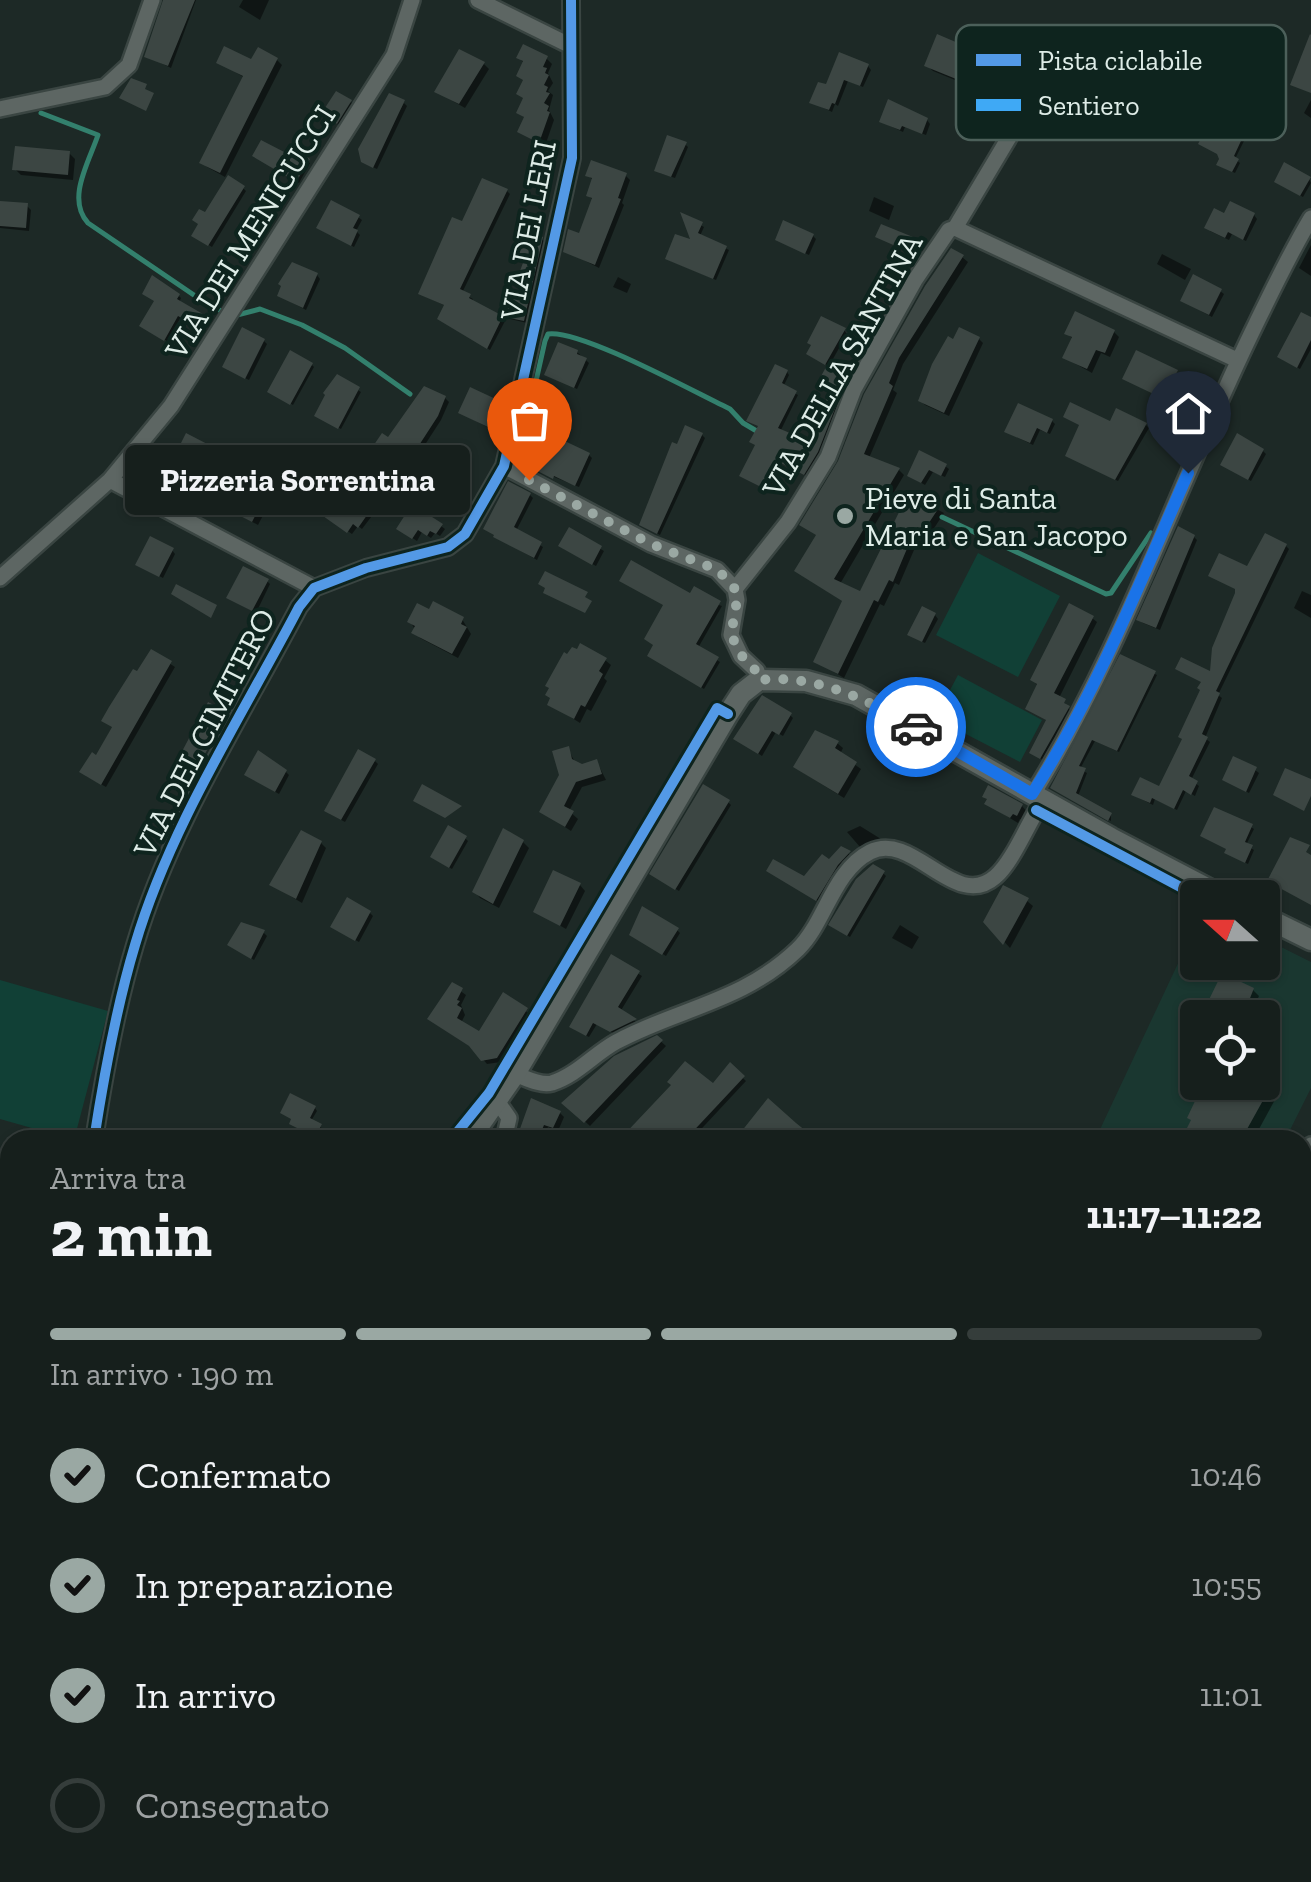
<!DOCTYPE html>
<html lang="it">
<head>
<meta charset="utf-8">
<style>
	:root { --surface:#161f1c; --page:#232c29; --text:#f1f3f6; --muted:#9ea2a3; --line:#353d3b; --accent:#9aa8a3 }
	body { margin:0; font-family:"Zilla Slab",serif; background:var(--page); color:var(--text); height:100vh; display:flex; flex-direction:column; font-size:38px; white-space:nowrap }
	* { box-sizing:border-box; margin:0 }
	p { font-size:32px; color:var(--muted) }
	.icon { flex:none; width:55px; height:55px; fill:none; stroke:currentColor; stroke-width:2; stroke-linecap:round; stroke-linejoin:round }
	.map { position:relative; flex:1; overflow:hidden }
	.panel { position:absolute; left:0px; top:1130px; width:1312px; height:752px; display:flex; flex-direction:column; background:var(--surface); border-radius:30px 30px 0 0; box-shadow:0 2px 8px #0004,0 0 0 2px var(--line) }
	.panel>* { flex:none }
	.needle { width:65px; rotate:291deg }
	.tools { position:absolute; left:1180px; top:880px; display:grid; gap:20px }
	.tools a { display:grid; place-items:center; width:100px; height:100px; border-radius:10px; background:var(--surface); box-shadow:0 2px 8px #0004,0 0 0 2px var(--line); font-size:50px }
	.pin { position:absolute; display:grid; place-items:center; width:85px; height:85px; color:#fff; margin:-102px -42px; border-radius:50% 50% 50% 0; rotate:-45deg; box-shadow:0 0 10px #0007 }
	.pin .icon { rotate:45deg }
	.courier { position:absolute; display:grid; place-items:center; width:100px; height:100px; margin:-50px; border:8px solid #1a73e8; border-radius:50%; background:#fff; color:#222; box-shadow:0 2px 12px #0007 }
	.bubble { position:absolute; height:70px; border-radius:10px; background:var(--surface); box-shadow:0 2px 8px #0004,0 0 0 2px var(--line); font-size:32px; font-weight:800; line-height:70px; text-align:center }
	.overview em { font-style:normal; font-weight:800 }
	.overview div { display:flex; flex-direction:column-reverse }
	.overview { display:flex; align-items:center; justify-content:space-between; height:170px; padding:0 50px }
	h1 { font-size:65px; font-weight:800; line-height:75px }
	.bar { display:grid; grid-template-columns:repeat(4,1fr); gap:15px 10px; align-content:center; height:120px; padding:0 50px }
	.bar i { height:12px; border-radius:8px; background:var(--line) }
	.bar .current { background:var(--accent) }
	.bar p { grid-column:span 4 }
	ol { padding:0 50px; list-style:none }
	li { display:flex; align-items:center; gap:30px; height:110px }
	li p { margin-inline-start:auto }
	li .icon { padding:10px; border-radius:50%; background:var(--accent); color:#111; stroke-width:4 }
	li:last-child { color:var(--muted) }
	li i { width:55px; height:55px; border:5px solid var(--line); border-radius:50% }
	.map>svg:first-child { display:block }
</style>
</head>
<body>
<div class="map">
<svg width="1311" height="1882" viewBox="0 0 1311 1882">
	<rect width="100%" height="100%" fill="#1d2926"/>
	<path fill="#1a3730" fill-rule="evenodd" d="M1197 923 1198 962H1262L1263 938 1311 962V1088L1285 1140H1095ZM1198 1018H1262V1082H1198Z"/>
	<path fill="#114036" d="M978 553 1060 596 1018 677 936 635Z
		M958 675 1042 720 1020 762 935 718Z
		M0 980 108 1011 74 1140 0 1119Z"/>
	<path fill="#0007" d="M164 0H196L171 68 147 56Z
		M243 0H269L260 20 239 7Z
		M977 54 983 59 972 87 933 71 927 65Z
		M519 58H546L552 64 548 73 553 83 548 91 553 95 549 110 554 120 545 146 520 132 526 119 519 112 525 100 524 63Z
		M277 60 282 65 225 177 207 167 202 162 245 78 219 62Z
		M484 64 489 69 465 108 437 92Z
		M868 66 871 70 863 87 848 81 838 106 835 104 832 112 812 102 828 87Z
		M1280 76 1282 78 1263 137 1249 131 1235 159 1240 163 1235 173 1222 167V159Z
		M1311 100V118L1304 113Z
		M351 102 356 107 343 128 330 119Z
		M404 103 407 106 377 169 368 165Z
		M927 120 930 124 926 135 905 127 903 132 882 122Z
		M685 144 688 147 675 178 660 173Z
		M69 153 75 159 73 180 21 175 15 169Z
		M257 158H291L310 163 299 183Z
		M588 175 626 176 630 180 622 203 624 205 599 268 566 251 581 236 594 201 588 195 594 181Z
		M1309 179 1311 183 1303 197 1279 184Z
		M243 188 246 191 212 247 197 238 206 216Z
		M507 191 510 194 462 293 473 299 471 302 505 321 490 350 443 321 446 306 424 296 464 225Z
		M874 197 894 206 889 220 869 211Z
		M0 203 27 206 31 210 29 231 0 228Z
		M1254 215 1257 219 1246 241 1232 234 1229 240 1210 231 1225 216Z
		M684 216 704 227 700 236 729 250 716 280 671 261 694 243Z
		M358 217 362 220 356 231 360 235 354 247 323 231Z
		M813 236 816 239 809 255 778 240Z
		M542 239 545 242 527 323 510 319 507 317 526 295V261L517 256Z
		M1311 245V276L1299 268Z
		M1162 254 1191 269 1185 280 1157 264Z
		M962 257 968 262 903 364 893 390 897 393 869 458 899 470 904 475 840 584 862 595 910 495 944 513 927 539 920 536 899 585 895 583 884 606 880 604 844 678 816 661 844 602 803 576 818 536 802 525 841 462 866 395Z
		M317 275 320 279 306 310 280 296Z
		M618 277 631 284 627 293 613 287Z
		M1220 291 1224 294 1212 317 1186 303Z
		M179 296 181 298 179 303 209 321 204 330 181 317 167 341 145 328Z
		M1311 320V349L1300 369 1283 360Z
		M844 330 847 334 829 366 812 357Z
		M1114 332 1119 337 1110 357 1101 353 1092 373 1065 358 1072 338 1067 333Z
		M979 339 983 343 949 416 925 405 921 401Z
		M264 341 267 344 249 380 228 370Z
		M577 352 589 363 577 389 547 374Z
		M312 365 314 367 293 405 274 392Z
		M787 372 789 375 783 387 798 395 781 430 810 444 834 386 824 382 846 380 849 383 820 455 807 476 782 463 768 490 745 478 758 445 752 441Z
		M1176 372 1182 378 1170 403 1125 378Z
		M338 378 361 392 341 429 320 418Z
		M445 398 449 402 441 420 393 494 441 526 445 529 440 536 435 533 431 538 422 532 417 541 403 532 408 515 384 500 362 529 358 526 352 534 330 519 389 441Z
		M498 403 502 406 491 429 461 413Z
		M1052 421 1055 424 1050 434 1040 430 1033 445 1010 434Z
		M1111 425H1146L1149 428 1118 481 1071 458Z
		M702 435 705 438 660 535 645 527 678 447Z
		M1263 451 1266 454 1251 481 1226 467Z
		M249 453 266 463 253 488 271 500 258 525 167 476 243 466Z
		M920 454 945 466 949 469 945 477 933 472 925 485 913 478Z
		M589 455 592 458 579 487 532 468Z
		M530 495 533 498 516 531 543 547 537 560 496 537Z
		M570 531 604 551 596 566 564 549Z
		M1194 537 1197 540 1160 630 1143 623 1139 620Z
		M1286 546 1289 549 1218 695 1222 698 1205 738 1210 742 1191 780 1199 786 1195 796 1186 791 1177 810 1155 799 1153 805 1137 797 1160 789 1212 675 1248 570Z
		M172 550 175 554 163 578 142 567Z
		M267 581 270 584 256 613 229 598Z
		M1302 591 1311 595V618L1294 608Z
		M691 596 722 606 698 648 720 662 704 689 652 658 656 645Z
		M935 615 938 619 925 643 914 638Z
		M1092 618 1097 622 1059 698 1073 713 1046 762 1032 753 1048 721 1028 708 1037 685 1033 680Z
		M462 619 471 634 458 658 420 638 410 621Z
		M152 652 175 667 106 787 86 776Z
		M1122 658 1157 675 1119 752 1095 741 1080 769 1087 773 1078 796 1111 815V821L1055 790Z
		M605 660 611 665 604 678 607 681 591 711 587 709 580 723 550 704Z
		M790 715 793 718 783 736 776 732 762 756 739 741Z
		M837 743 843 748 840 754 861 769 844 798 802 772Z
		M568 749 576 764 582 767 597 762 606 780 582 787 569 811 578 819 571 831 542 812 561 775Z
		M375 761 378 764 345 822 330 814Z
		M1255 770 1259 773 1249 793 1225 780Z
		M286 772 289 775 279 794 251 778Z
		M728 802 731 805 679 891 656 877Z
		M987 804 1022 806 1028 813 1024 821 1020 819 1018 823Z
		M860 826 881 839 883 841 860 847 847 832Z
		M1251 827 1254 829 1246 845 1254 850 1248 864 1230 855Z
		M465 838 468 841 452 869 436 860Z
		M523 842 529 848 499 908 480 898 475 892Z
		M321 843 326 848 302 903 272 885Z
		M842 849 852 856 840 868 820 902 772 873 805 880Z
		M883 873 886 876 850 937 834 928Z
		M580 885 585 891 566 929 536 912Z
		M1027 901 1033 906 1010 948 986 922Z
		M370 913 373 916 359 942 337 930Z
		M900 925 919 937 912 949 892 938Z
		M677 930 680 933 666 956 635 937Z
		M264 933 267 936 254 960 234 948Z
		M612 958 642 976 620 1012 638 1023 615 1034 597 1024 589 1037 575 1030Z
		M452 985 466 995 461 1005 465 1015 461 1023 480 1034 504 996 531 1015 501 1062 487 1064 474 1049 434 1023Z
		M1253 990 1259 996 1249 1018H1209Z
		M657 1038 666 1046 590 1126 565 1103Z
		M730 1066 746 1081 691 1140H622L713 1086Z
		M1269 1088 1277 1096 1253 1140H1187Z
		M315 1108 317 1111 311 1121 323 1129 318 1138 295 1126Z
		M560 1113 564 1117 558 1131 548 1127 543 1140H518Z
		M10 1306V1339L6 1336Z
		M1302 1705 1311 1713V1747L1302 1739Z
		M1002 1872H1010L1019 1882H995L994 1880Z"/>
	<g fill="none" stroke-linecap="round" stroke-linejoin="round">
		<path stroke="#33806d" stroke-width="5" d="M41 113 98 135C89 162 66 199 88 223L210 306 224 312
			M237 315 260 309 302 325 345 348 410 394
			M525 430 545 341 548 334C580 329 694 392 730 409L743 423 760 433
			M942 517 1106 594 1111 593 1151 533"/>
	</g>
	<path fill="#3c4643" d="M163 0H195L168 66 144 57Z
		M937 34 979 52 966 83 924 66Z
		M1310 34 1311 35V93L1290 85Z
		M523 44 548 56 543 67 547 68 545 73 549 75 544 85 548 87 546 92 550 93 544 103 549 106 547 111 550 112 539 143 517 132 524 117 516 113 523 98 516 94 523 80 516 76 523 61 516 58Z
		M224 46 251 59 258 47 278 58 220 173 199 163 243 76 216 63Z
		M459 49 485 62 459 104 434 92Z
		M839 52 869 64 860 86 844 80 835 104 832 103 829 110 809 103 818 82 826 84Z
		M1252 63 1281 74 1260 136 1246 130 1234 156 1239 159 1232 172 1216 165 1219 159 1217 154 1198 144 1207 127 1216 131 1224 122Z
		M131 78 147 84 145 89 154 93 146 111 119 98Z
		M336 91 352 100 337 124 321 114Z
		M389 93 405 100 373 168 361 162 358 149Z
		M888 99 928 118 922 134 902 126 900 130 879 122Z
		M667 135 687 142 671 177 654 171Z
		M261 140 290 155 293 149 310 159 296 182 252 156Z
		M15 146 70 151 68 175 12 170Z
		M591 160 627 173 618 198 621 199 595 265 563 252 568 229 579 233 592 198 586 196 592 178 585 176Z
		M1284 162 1311 177 1300 196 1274 182Z
		M228 175 245 186 208 246 191 236 198 224 192 220 199 209 205 212Z
		M482 178 508 189 460 289 471 294 469 298 503 316 487 349 437 319 444 305 418 294 452 217 462 221Z
		M331 200 360 215 353 228 358 230 351 246 316 228Z
		M0 201 28 203 26 228 0 226Z
		M1230 201 1255 213 1243 240 1228 232 1225 238 1204 228 1214 208 1224 213Z
		M680 212 703 222 698 233 727 246 713 279 665 259 675 234 690 239Z
		M783 220 814 234 805 254 775 240Z
		M881 224 913 237 907 251 875 237Z
		M525 229 543 237 524 321 504 317 513 290 523 292 520 271 524 260 514 256Z
		M951 248 964 255 899 358 889 383 893 386 864 454 900 468 834 579 860 591 909 492 940 506 921 535 914 532 893 582 889 580 878 602 874 600 838 674 813 662 842 601 794 571 816 535 799 525 838 461 864 394 925 286Z
		M292 262 318 273 303 308 277 296 281 286 278 284Z
		M1193 274 1222 289 1209 315 1180 301Z
		M152 275 180 294 177 299 208 317 201 329 178 316 164 341 139 326 154 301 142 294Z
		M1075 311 1115 330 1105 353 1096 350 1087 369 1062 358 1072 337 1064 334Z
		M1301 312 1311 317V340L1297 368 1277 357Z
		M821 316 846 328 825 365 806 354 811 345 807 343Z
		M242 327 265 339 245 379 222 367Z
		M959 327 980 337 944 413 918 401 932 364 948 336 953 339Z
		M558 342 578 350 577 354 587 358 574 388 544 375Z
		M290 350 313 363 290 405 267 392Z
		M1136 350 1178 370 1164 399 1122 379Z
		M775 364 788 370 782 383 797 391 778 428 809 441 832 385 819 380 826 367 847 378 818 452 804 475 779 462 765 489 739 476 755 445 749 442 758 426 746 421Z
		M337 374 360 387 338 429 314 416 325 395 323 393Z
		M424 386 446 396 438 416 390 490 443 524 436 534 430 531 427 536 418 530 412 539 396 529 405 515 379 498 358 528 353 524 347 533 323 516 339 494 345 498 365 458 382 433 388 437Z
		M470 387 500 401 488 427 458 413Z
		M1070 402 1110 421 1116 408 1147 423 1115 480 1065 456 1079 425 1063 417Z
		M1018 403 1053 419 1047 433 1037 428 1030 443 1004 432Z
		M685 425 703 433 657 534 639 525 672 442 677 444Z
		M186 433 242 462 248 450 262 456 248 482 267 493 252 522 164 477Z
		M1237 433 1264 449 1248 480 1220 465Z
		M550 434 590 453 575 486 554 476 553 479 526 465 538 438 546 442Z
		M919 450 947 464 941 476 929 470 921 483 907 476Z
		M508 481 531 493 514 527 542 542 534 558 493 537 494 535 483 529Z
		M1178 526 1195 535 1156 628 1136 620Z
		M569 527 602 546 592 565 558 546Z
		M1265 533 1287 544 1216 691 1220 693 1202 734 1208 737 1189 776 1198 781 1191 795 1183 790 1174 809 1152 798 1150 803 1131 795 1140 777 1159 786 1182 739 1178 737 1200 690 1197 688 1201 682 1175 669 1181 657 1210 671 1212 648 1235 593V589L1208 576 1219 553 1247 566Z
		M150 536 174 548 159 577 135 565Z
		M631 560 690 593 694 586 721 601 696 644 719 657 701 688 647 656 653 645 644 639 663 605 619 581Z
		M243 566 269 579 252 611 226 598Z
		M545 571 588 592 585 597 592 601 585 613 543 593 545 588 538 584Z
		M176 584 217 605 211 618 171 594Z
		M433 601 464 617 461 624 467 627 452 654 411 633 415 626 407 622 417 603 429 609Z
		M1069 603 1094 616 1054 693 1066 699 1064 703 1070 706 1040 759 1029 753 1046 720 1025 709 1037 684 1030 680Z
		M922 606 936 613 922 642 907 635Z
		M580 643 607 658 599 671 603 674 585 707 581 705 574 719 547 705 550 698 545 695 549 688 545 686 564 652 567 654 572 647 577 649Z
		M151 649 172 661 101 785 79 772 92 752 96 755 112 727 101 721 109 707 133 669 137 671Z
		M1120 654 1156 671 1117 751 1092 740 1079 766 1086 768 1076 793 1112 813 1108 821 1050 788Z
		M762 695 792 713 779 735 772 731 758 754 733 739Z
		M208 702 227 712 196 771 177 761Z
		M815 730 839 741 835 748 857 762 838 794 793 767Z
		M569 746 572 759 582 764 597 759 602 774 576 782 564 806 574 811 565 827 539 812 559 775 552 751Z
		M358 749 376 759 341 820 324 811Z
		M258 750 287 770 275 792 244 775Z
		M1233 756 1257 767 1246 792 1222 780Z
		M1285 768 1311 779V796L1304 811 1273 795Z
		M422 784 462 806 445 818 413 801Z
		M703 784 730 800 675 890 649 874Z
		M988 785 1023 804 1017 816 1013 814 1010 818 984 804 987 799 982 797Z
		M1214 807 1253 824 1245 842 1253 845 1245 863 1224 853 1226 849 1200 836Z
		M448 825 467 836 449 868 430 857Z
		M503 828 524 840 493 904 472 892Z
		M301 830 322 841 296 899 269 885Z
		M1290 837 1310 845 1306 852 1311 855V905L1267 881Z
		M841 846 851 851 838 865 816 901 766 871 773 859 804 876 822 854 829 859Z
		M873 864 885 871 847 936 828 925 856 879Z
		M553 870 581 883 560 926 533 912Z
		M1003 885 1029 898 1003 945 983 922Z
		M347 897 371 911 355 941 330 927Z
		M642 906 679 928 662 955 629 935Z
		M241 922 265 930 251 959 227 945Z
		M611 954 640 971 618 1007 637 1019 610 1032 593 1023 586 1036 569 1027Z
		M1222 973 1254 988 1247 1006 1241 1018H1200Z
		M452 982 463 988 457 1000 460 1001 457 1005 462 1008 457 1018 479 1031 503 992 528 1008 497 1058 481 1061 469 1046 427 1019Z
		M657 1035 663 1040 584 1123 561 1103 614 1056Z
		M685 1061 713 1083 730 1062 745 1076 685 1140H619L671 1085 667 1082Z
		M1204 1082H1263L1271 1086 1241 1140H1181L1191 1120 1187 1118Z
		M290 1093 316 1106 310 1118 322 1124 315 1137 289 1124 291 1119 280 1113Z
		M531 1098 561 1111 553 1128 544 1125 538 1140H516Z
		M768 1098 796 1123 817 1140H750L741 1132Z"/>
	<g fill="none" stroke-linecap="round" stroke-linejoin="round">
		<defs>
			<path id="minor" d="M478 0 571 46
				M0 109 105 87 129 65 152 0
				M955 228 1057 57
				M504 466 651 544 717 570 735 589 737 600 731 635 741 656 757 671 759 680
				M110 480 314 588
				M0 578 110 480 171 406 394 55 412 0
				M735 589 788 522 828 457 854 389 915 280 949 230 955 228 1237 360
				M1033 794C1124 647 1179 481 1255 326 1273 289 1290 253 1311 218
				M515 1074C526 1078 540 1086 552 1083 577 1075 594 1054 616 1042 679 1008 743 1002 798 949 825 923 833 871 870 852 913 830 955 912 995 877 1013 862 1029 821 1043 800
				M497 1101 509 1118 504 1140
				M94 1140C104 1075 116 1008 135 945 170 826 242 716 299 607L314 588 366 568 448 547 465 534 504 466 572 158 571 0
				M1302 1161 1311 1145
				M0 1355 10 1357
				M1302 1677 1311 1674
				M887 1872 889 1882
				M1169 1882 1174 1872"/>
			<path id="tertiary" d="M1262 916 1311 940
				M469 1140 515 1074 728 714 741 694 759 680 806 681 856 695 1111 838 1226 898
				M0 1278 10 1272"/>
		</defs>
		<use href="#minor" stroke="#3a4542" stroke-width="20"/>
		<use href="#tertiary" stroke="#3a4542" stroke-width="25"/>
		<use href="#minor" stroke="#5d6663" stroke-width="15"/>
		<use href="#tertiary" stroke="#5d6663" stroke-width="20"/>
		<path stroke="#3fa9f5" stroke-width="8" stroke-dasharray="15 8" stroke-linecap="butt" d="M387 1882 392 1872"/>
		<defs>
			<path id="cycleway" d="M1036 810 1201 898
				M94 1140C104 1075 116 1008 135 945 170 826 242 716 299 607L314 588 366 568 448 547 465 534 504 466 572 158 571 0
				M451 1140 489 1093 717 708 728 714"/>
		</defs>
		<use href="#cycleway" stroke="#0e241e" stroke-width="16"/>
		<use href="#cycleway" stroke="#5399e6" stroke-width="10"/>
	</g>
	<g fill="none" stroke-linecap="round" stroke-linejoin="round">
		<path stroke="#9aa8a3" stroke-width="10" stroke-dasharray="0 18" d="M529 480 651 544 718 570 735 589 737 600 731 635 742 656 757 672 759 680C818 674 866 700 916 727"/>
		<path stroke="#1a73e8" stroke-width="12" d="M916 727 1032 794C1096 694 1140 582 1188 473"/>
	</g>
	<circle fill="#9aa8a3" stroke="#0e241e" stroke-width="4" cx="845" cy="516" r="10"/>
	<g text-anchor="middle" stroke-width="8" stroke-linejoin="round" paint-order="stroke">
		<g font-size="32" fill="#deece7" stroke="#0e241e">
			<text transform="translate(528 230) rotate(-79)" y="11">VIA DEI LERI</text>
			<text transform="translate(250 232) rotate(-58)" y="11">VIA DEI MENICUCCI</text>
			<text transform="translate(842 365) rotate(-61)" y="11">VIA DELLA SANTINA</text>
			<text transform="translate(204 733) rotate(-63)" y="11">VIA DEL CIMITERO</text>
		</g>
		<g font-size="32" fill="#deece7" stroke="#0e241e" text-anchor="start">
			<text x="865" y="509">Pieve di Santa<tspan x="865" dy="37">Maria e San Jacopo</tspan></text>
		</g>
	</g>
	<rect x="956" y="25" width="330" height="115" rx="15" fill="#0e241e" stroke="#4c605a" stroke-width="2.5"/>
	<rect x="976" y="54" width="45" height="12" fill="#5399e6"/>
	<rect x="976" y="99" width="45" height="12" fill="#3fa9f5"/>
	<g font-size="28" fill="#deece7">
		<text x="1038" y="70">Pista ciclabile</text>
		<text x="1038" y="115">Sentiero</text>
	</g>
</svg>
<div class="tools">
<a><svg class="needle" viewBox="-14 -14 28 28"><path d="M0-13l5 13h-10z" fill="#e53935"/><path d="M0 13l5-13h-10z" fill="#9ea2a3"/></svg></a>
<a><svg class="icon" aria-label="locate" viewBox="0 0 24 24"><circle cx="12" cy="12" r="6"/><path d="M12 2v4M12 18v4M2 12h4M18 12h4"/></svg></a>
</div>
<div class="pin" style="left:529px;top:480px;background:#ea580c"><svg class="icon" aria-label="bag" viewBox="0 0 24 24"><path d="M5 8h14l-1 12H6zM9 8a3 3 0 0 1 6 0"/></svg></div>
<div class="pin" style="left:1188px;top:473px;background:#1f2937"><svg class="icon" aria-label="home" viewBox="0 0 24 24"><path d="M3 11l9-7 9 7M6 9v11h12V9"/></svg></div>
<div class="courier" style="left:916px;top:727px"><svg class="icon" aria-label="car" viewBox="0 0 24 24"><path d="M5 17H2v-5l4-1 3-4h7l3 4 3 1v5h-3M9 17h6M6 11h13"/><circle cx="7" cy="17" r="2"/><circle cx="17" cy="17" r="2"/></svg></div>
<div class="bubble" style="left:125px;top:445px;width:345px">Pizzeria Sorrentina</div>
<section class="panel">
<div class="overview"><div><h1>2 min</h1><p>Arriva tra</p></div><em>11:17–11:22</em></div>
<div class="bar"><i class="current"></i><i class="current"></i><i class="current"></i><i></i><p>In arrivo · 190 m</p></div>
<ol>
<li><svg class="icon" aria-label="check" viewBox="0 0 24 24"><path d="M5 12l5 5 9-10"/></svg>Confermato<p>10:46</p></li>
<li><svg class="icon" aria-label="check" viewBox="0 0 24 24"><path d="M5 12l5 5 9-10"/></svg>In preparazione<p>10:55</p></li>
<li><svg class="icon" aria-label="check" viewBox="0 0 24 24"><path d="M5 12l5 5 9-10"/></svg>In arrivo<p>11:01</p></li>
<li><i></i>Consegnato</li>
</ol>
</section>
</div>
</body>
</html>
